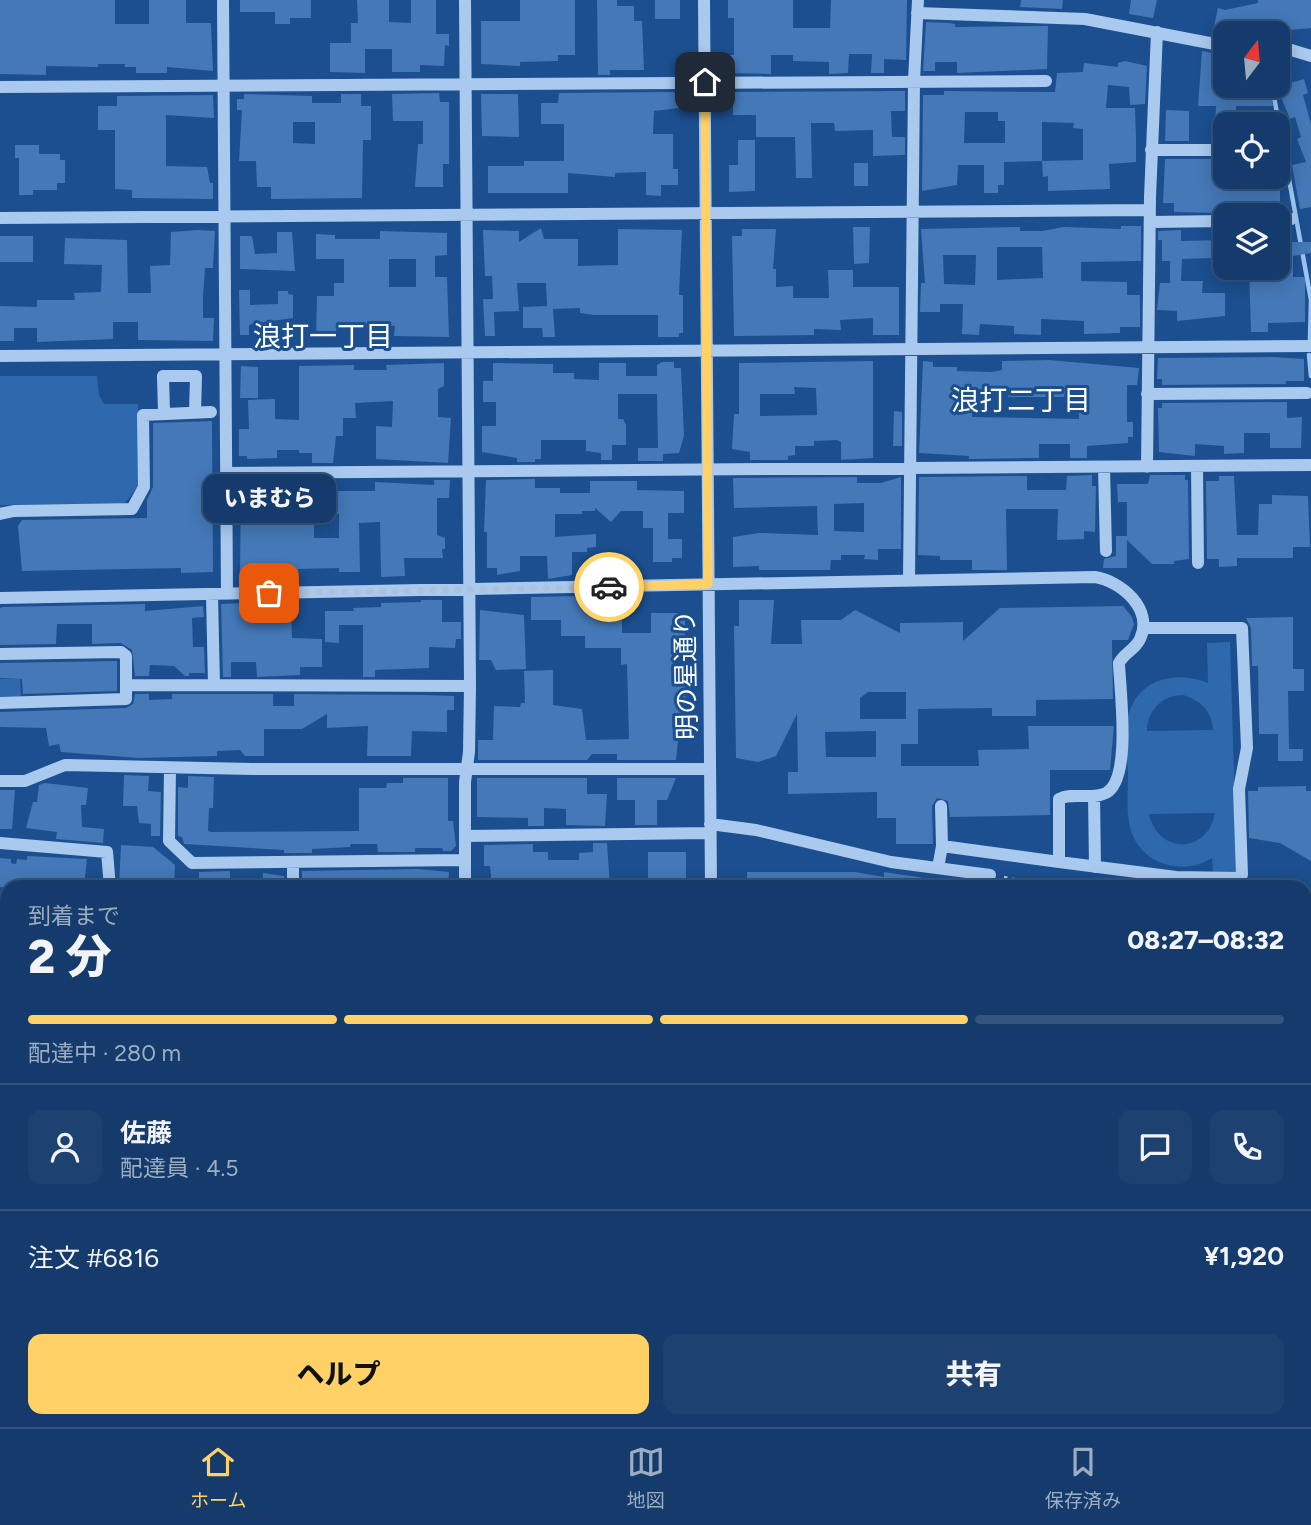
<!DOCTYPE html>
<html lang="ja">
<head>
<meta charset="utf-8">
<style>
	:root { --surface:#143b6b; --page:#1d4271; --text:#f1f3f6; --muted:#9dadc1; --line:#33557e; --accent:#ffd166 }
	body { margin:0; font-family:Figtree,"Noto Sans JP",sans-serif; background:var(--page); color:var(--text); height:100vh; display:flex; flex-direction:column; font-size:26px; white-space:nowrap }
	* { box-sizing:border-box; margin:0 }
	p { font-size:23px; color:var(--muted) }
	.icon { flex:none; width:38px; height:38px; fill:none; stroke:currentColor; stroke-width:2; stroke-linecap:round; stroke-linejoin:round }
	.map { position:relative; flex:1; overflow:hidden }
	.sheet { position:absolute; left:0px; top:880px; width:1312px; height:548px; display:flex; flex-direction:column; background:var(--surface); border-radius:21px 21px 0 0; box-shadow:0 4px 18px #0003,0 0 0 2px var(--line) }
	.sheet>* { flex:none }
	.needle { width:46px; rotate:16deg }
	.fabs { position:absolute; left:1213px; top:21px; display:grid; gap:14px }
	.fabs a { display:grid; place-items:center; width:77px; height:77px; border-radius:14px; background:var(--surface); box-shadow:0 4px 18px #0003,0 0 0 2px var(--line); font-size:35px }
	.pin { position:absolute; display:grid; place-items:center; width:60px; height:60px; color:#fff; margin:-30px; border-radius:14px; box-shadow:0 4px 10px #0006 }
	.courier { position:absolute; display:grid; place-items:center; width:70px; height:70px; margin:-35px; border:5px solid #ffd166; border-radius:50%; background:#fff; color:#222; box-shadow:0 2px 9px #0007 }
	.bubble { position:absolute; height:49px; border-radius:14px; background:var(--surface); box-shadow:0 4px 18px #0003,0 0 0 2px var(--line); font-size:23px; font-weight:800; line-height:49px; text-align:center }
	.head em { font-style:normal; font-weight:800 }
	.head div { display:flex; flex-direction:column-reverse }
	.head { display:flex; align-items:center; justify-content:space-between; height:119px; padding:0 28px }
	h1 { font-size:46px; font-weight:800; line-height:52px }
	.bar { display:grid; grid-template-columns:repeat(4,1fr); gap:10px 7px; align-content:center; height:84px; padding:0 28px }
	.bar i { height:9px; border-radius:5px; background:var(--line) }
	.bar .selected { background:var(--accent) }
	.bar p { grid-column:span 4 }
	.line { display:flex; align-items:center; gap:18px; padding:0 28px; border-top:2px solid var(--line) }
	.line div { flex:1 }
	.round { display:grid; place-items:center; flex:none; width:74px; height:74px; border-radius:14px; background:var(--page) }
	.action { display:flex; gap:14px; margin-top:auto; padding:14px 28px }
	.action a { flex:1; height:80px; border-radius:14px; background:var(--accent); color:#111; font-size:28px; font-weight:800; line-height:80px; text-align:center }
	.action a+a { background:var(--page); color:var(--text) }
	.tabs { display:flex; justify-content:space-around; align-items:center; height:98px; border-top:2px solid var(--line); background:var(--surface); font-size:19px; color:var(--muted) }
	.tabs a { display:grid; justify-items:center; gap:4px }
	.tabs .selected { color:var(--accent) }
	.map>svg:first-child { display:block }
</style>
</head>
<body>
<div class="map">
<svg width="1311" height="1427" viewBox="0 0 1311 1427">
	<rect width="100%" height="100%" fill="#1b4f8f"/>
	<path fill="#2e69ad" fill-rule="evenodd" d="M0 376H97L99 395 104 404H138L139 485 125 503 0 505Z
		M1230 642 1237 872 1213 873 1212 858C1182 877 1139 864 1130 827 1126 810 1128 791 1128 773 1127 757 1125 740 1127 724 1131 682 1172 668 1208 683L1207 643ZM1183 695C1200 700 1212 711 1213 730L1147 731C1147 711 1162 695 1183 695ZM1215 813C1208 854 1158 855 1149 814Z
		M0 679H20L21 698 0 699Z
		M0 1375 7 1376V1421H104L87 1427H0Z"/>
	<g fill="none" stroke-linecap="round" stroke-linejoin="round">
		<path stroke="#9cc4f0" stroke-width="4.5" d="M1272 86 1311 300 1310 339
			M1309 355 1311 376"/>
	</g>
	<path fill="#4478b7" fill-rule="evenodd" d="M0 0H115V24H149V0H186V23H211L213 71 167 67V73H136V67H125V64H98V67L46 66V75L0 74Z
		M240 0H311V18H290V24H275V12H240Z
		M357 0H389V22L411 23V0H436V34H449V46L445 45 444 66 420 65V72H392V49H365V73L330 72V43H351V23H358Z
		M520 0H575V55H558V61L520 62V66L481 64V21H520Z
		M597 0H617V6H634V21H642L644 70H610V75H598Z
		M655 0H680V19H655Z
		M728 0H793V28H830L831 0H907L906 60 884 59V73H871L872 54H849L848 73 829 74V62L793 61V55H771V74L729 73V55H734V18H728Z
		M1021 0H1063L1062 9 1020 7Z
		M1131 0H1157L1153 18 1129 14Z
		M1258 0H1311V28L1280 31V33H1225V37L1212 35 1218 8 1225 10 1258 3Z
		M926 22 949 23 955 24V27L1048 26 1047 69 957 73V62H935V71H923Z
		M1202 51 1224 55V92L1271 91 1273 106H1236V124H1215L1216 106H1198Z
		M1125 61 1147 66 1145 104 1130 105 1129 87 1108 85 1106 108H1135L1136 138V162L1109 164 1110 189 1048 191V176L1043 177 1042 161 1083 160V129L1073 128 1074 123 1042 122V161L1004 162V185H998V193H984V165H958L957 185 922 191 923 95H944V91L1055 92 1057 73 1083 72 1084 63 1118 67V63ZM965 112H998V121H1005V143H964Z
		M1304 79 1308 93 1303 95 1311 124V207L1300 209 1292 165 1306 162 1297 139 1301 137 1295 117 1290 119 1277 87Z
		M905 91V111H891L892 137H905V155L873 156V130L835 131 834 123H811L812 178H796L795 137H756V115H733V92Z
		M673 92 679 94V108L654 111 653 134H673V169H678V185H661V196L646 195V172L615 173V177L568 173V193H488V166H524V161H564V124H541V103H558L559 93Z
		M439 93 440 102H449V164H443V187H415L418 144H423V121H393L392 94Z
		M244 94 312 96V103H341V94H361V106H371V140H363L362 198 271 199V187H257L256 161H239L242 110H237V99H244ZM293 122H315V144L293 143Z
		M481 94H518L519 137 482 136Z
		M213 95 214 118 166 115V166L207 167 210 183H213V199L132 198V190L115 189V130H98V106H117V96Z
		M1166 110 1189 111V141H1165Z
		M738 140H755V191L729 192V165H738Z
		M15 145H39V154H60V160H65V183H57V190H33V195H19V158H15Z
		M1165 159H1225V177H1280V211L1262 214 1174 212V203H1163Z
		M854 163H868V186H854Z
		M1121 226H1141V261L1081 262V281L1127 282V295H1140V327H1120V333L1084 334V321L1041 319V335L1014 334V326L980 324 979 335 962 334 963 304H940V312H920L921 283H925L921 229 1020 227V231H1042L1064 227 1121 229ZM997 247H1042L1043 278 997 280ZM943 255H976L975 285 944 284Z
		M853 227H870L869 263 854 264Z
		M541 228 544 239H578V266L618 265V229L682 230 679 295H683V333H679V337H658V315H594L580 313V308L553 309 555 337H543L542 328H523V307L547 306 546 283H517L519 311 494 312 495 336H485L483 299H493L492 276H485L483 230 519 231V242Z
		M742 229H776L773 269H776V287L793 286V298H829L828 270H853V287H899V335H873V318L840 320 841 330 814 329V335L734 336 732 236H742Z
		M198 230 215 231 213 268H205L203 297V318H214L213 341 138 340V322H113V339L37 342V328H14V341H0V306L37 307V300H75L74 293 101 292 102 265 64 264 65 238 127 240 128 293H151L150 266 170 265 171 232Z
		M1181 230V241L1225 240V254H1211V258L1182 259 1181 281H1203L1202 293H1225V316L1177 321V311L1157 310 1160 283H1170V261H1162V240H1158V231Z
		M380 231 447 233V255L435 256V277H447L449 337 394 336 395 326 376 325 336 330V338H316L317 296H334V283H344V259H316V234L335 235V239H380ZM389 259H416V287H389Z
		M277 232H292L295 271 240 269V236H252L255 254 277 253Z
		M0 236H33V262H0Z
		M1278 242H1311V253L1293 256V277H1305V322L1268 323V332H1251L1249 268H1278Z
		M239 290H250V305L278 304V291H288V294L293 295V318L257 323 249 325V335H240Z
		M1273 357 1304 359V381H1286V384L1162 385V379H1157L1158 358Z
		M1049 360 1139 368 1137 385H1127V422H1133V437H1128V443L1087 446V458H1070V444H1039V458H1027L969 459V456L919 453 923 361 933 362V367H957V371L992 372 1002 370V361ZM973 393H1009L1008 397H1079V419L972 417Z
		M873 361V458L841 460V442L837 440 814 441V446H795V455L788 456V460H750V452L732 449 734 414H739V363ZM794 387 816 388 817 415 760 416V394H795Z
		M662 362H674V368H681L684 436 679 453 663 454V461H638V448H658L657 394H618V419H623L626 425V445H612V460H601V453L586 451V440H541V459H535V462H517V458L482 452V426H496V402H483V381H493V363L553 364V373H574V379L599 380V363H626V376H657V365Z
		M444 363V386L438 389V417L451 418 448 463 376 459V426L392 427 393 401 355 403 356 418H343V436H336L333 463H312V453H299V450H277V458L247 459V456H239V429H249L248 400 275 399V419L299 420V366L354 365V370H387L386 365Z
		M241 366 258 367V398H240Z
		M1287 402V418L1302 417 1301 448H1270V433H1244V453L1224 454V446L1195 444V456L1159 452 1158 408H1162V403Z
		M894 411 902 412V446H893Z
		M212 421 213 572 181 573V568L22 571 18 526 22 520 147 518V500L153 487V423Z
		M1092 475V486H1096L1095 532 1084 531V539L1057 540 1058 509H1006L1007 570H972V560H940V556L918 555 919 477 1027 476V490H1066L1067 476Z
		M1150 475H1185V480H1188L1189 559 1174 561V564H1152L1127 540V568H1103L1104 559 1116 556V536H1127V502H1118L1117 484H1148Z
		M1219 476H1234L1237 535H1258L1259 504H1272V495L1308 496 1310 547H1293V558H1237V566L1219 567V559H1207L1206 481H1219Z
		M857 477V483H881L901 477V549H878V560L864 559 865 555H841V560H831L830 570H759V566L733 567V537L759 533 818 535 817 506 734 508 733 478ZM864 503V532L834 531V504Z
		M535 479V488H560V493H590V481H637V490L684 491V513H668V539H682V558H672V562H653V528H643V511H621L611 522 595 508V511H582V514H555V537L596 534V547L587 548V552H572V575L548 579 547 556H520V571L497 575V568H487V532H484L486 480Z
		M434 480H450L449 498H437V535L445 538V549H442L443 558H404L405 576 381 577 380 522 359 523 360 572H339V568L298 569V579L266 581H252V572L240 571 241 483 300 481V486H336V491H375V482L434 485ZM314 514H339V538H314Z
		M632 595V608H622V633H651V613H685V642H676V664H684L687 731H679L676 760H617V754H592L587 760H478V740H493L494 706 520 707 521 703H525L524 671 553 670V705L582 709 586 740 629 739 627 664 621 665V648H585V636H561V620H531V597Z
		M421 600H442V622H461V639H456L455 648 429 647V668L375 670V677H363V625H339V643L325 642V611H354L353 608 381 607V603L421 602Z
		M739 600H774L771 644H802L801 620H841L855 610 900 633V623L963 622V641L1000 608 1123 606 1132 617 1134 624 1128 640H1112L1113 699 1036 700V716H992V708L918 709V744H901V766H979L978 750 1029 749 1028 726H1114L1110 770H1050V815L950 817 948 801 937 798 932 806 933 844H896V818H877V792L788 794V772H798L797 714 776 756 758 762 736 758 734 626H739ZM868 692H906V719H860V698ZM876 731V757H826L825 732Z
		M286 601 291 603 292 638 322 639V667H300V675L257 677 256 662H231V677H223L221 604Z
		M145 604V611L203 606 204 617 192 618 193 647H204L205 673H189V676H185L174 666 150 665 149 676H135L132 650 121 643 92 644V624H57L56 644 0 645V608L3 607Z
		M480 610 524 615 526 669 496 670 491 660H479Z
		M1293 617V669H1304V691H1288L1289 749H1303V761H1278V734H1259L1258 666H1252L1251 628 1246 618Z
		M117 661V691L23 694 22 679 0 678V663Z
		M135 694H149V700L172 699V694H273V706H294V694L423 695 454 696V710H447V732L412 731 411 756H367L368 726 327 728V714L302 729H264V756H245L240 750 217 751V756L139 758 61 752 59 744 49 746 46 728 0 727V712L126 708 133 704Z
		M124 775 149 776 148 791 161 792 160 836H151V824L139 823 137 806H123Z
		M188 776 214 777 213 808H209L208 831 211 832 359 831V788H386L387 783H403V778H448V821H453L456 846 451 851H443L442 848H415V852H378L377 844H351L350 847 312 849V853H284V850L184 844 182 837 178 836V787L188 788Z
		M477 778H587V794H607L605 826 566 825V809L544 808V826H528V818L477 817Z
		M617 778H676L667 800H657V825H635V800H617Z
		M45 783 88 788 86 805H81L82 827 104 829 103 843 56 839 57 832 26 828 33 802H37L39 785Z
		M1306 786V791H1311V861L1280 843 1249 838 1248 791H1258V787Z
		M0 790H15L12 829H0Z
		M593 843H607L610 887H492L490 866H484V845L533 844V852H548V860H579V853L593 852Z
		M121 845 153 847 175 865 174 887H119Z
		M648 852H686V887H648Z
		M27 856 87 859 84 886 0 887V858L11 859V863L16 864 17 859 27 860Z
		M418 869 449 872 448 887H302V871Z
		M230 871V887H206L205 882H199V872Z
		M747 872H855L884 877V872L938 880 914 887H747Z
		M263 873 284 876V887H262Z"/>
	<g fill="none" stroke-linecap="round" stroke-linejoin="round">
		<path stroke="#a9c9ee" stroke-width="2.5" stroke-dasharray="3.5 5" stroke-linecap="butt" d="M1004 877 1053 887"/>
		<path stroke="#a9c9ee" stroke-width="12" d="M223 0 227 594
			M465 0 470 686 469 752 465 782V887
			M704 0 711 887
			M917 13 1085 19 1225 46
			M1278 46 1311 56
			M0 87 1046 81
			M1151 150H1225
			M0 218 1150 210
			M1278 220 1291 219
			M1150 222 1225 221
			M0 356 1311 346
			M1147 394 1307 393
			M164 413 163 376H196L195 413
			M1197 466 1198 563
			M1104 467 1106 551
			M1147 467 1150 197 1157 32
			M226 473 1311 465
			M0 514 14 511 132 509 144 487 143 415 211 412
			M909 579 914 81 918 0
			M212 595 214 685
			M0 598 1095 577C1121 581 1154 609 1140 639 1135 650 1124 653 1119 663 1120 691 1132 779 1106 793 1092 800 1072 792 1059 799V862L942 846 938 868
			M0 654 121 652 126 656V699L0 703
			M128 685 470 686
			M170 768 169 841 192 863 465 860
			M0 781H25L65 765 252 769H710
			M1094 796 1095 867
			M941 806 942 846
			M710 824 756 830 891 862 990 875
			M465 836 710 833
			M0 843 107 852 110 887
			M293 862V887
			M1059 862 1176 877 1239 878 1242 875 1239 789 1247 748 1242 628H1143
			M1306 938H1311
			M0 1026 7 1027
			M1306 1066 1311 1060
			M0 1166 7 1167
			M1306 1196 1310 1242 1306 1292
			M0 1304 7 1305
			M326 1421 329 1427
			M420 1421 422 1427
			M509 1421 510 1427
			M595 1421V1427
			M674 1421V1427
			M715 1421V1427
			M941 1421V1427
			M1028 1421V1427
			M1199 1421 1200 1427
			M154 1427 159 1421
			M249 1427 257 1421
			M1255 1427 1259 1421"/>
	</g>
	<g fill="none" stroke-linecap="round" stroke-linejoin="round">
		<path stroke="#afc1d8" stroke-width="7" stroke-dasharray="0 12.6" d="M269 593 609 587"/>
		<path stroke="#ffd166" stroke-width="9" d="M609 587 708 584 705 82"/>
	</g>
	<g text-anchor="middle" stroke-width="6" stroke-linejoin="round" paint-order="stroke">
		<g font-size="26" fill="#fff" stroke="#1b4f8f">
			<text transform="translate(686 675) rotate(-91)" y="9">明の星通り</text>
		</g>
		<g font-size="28" fill="#fff" stroke="#1b4f8f">
			<text x="323" y="346">浪打一丁目</text>
			<text x="1021" y="410">浪打二丁目</text>
		</g>
	</g>
</svg>
<div class="fabs">
<a><svg class="needle" viewBox="-14 -14 28 28"><path d="M0-13l5 13h-10z" fill="#e53935"/><path d="M0 13l5-13h-10z" fill="#9dadc1"/></svg></a>
<a><svg class="icon" aria-label="locate" viewBox="0 0 24 24"><circle cx="12" cy="12" r="6"/><path d="M12 2v4M12 18v4M2 12h4M18 12h4"/></svg></a>
<a><svg class="icon" aria-label="layers" viewBox="0 0 24 24"><path d="M12 4l9 5-9 5-9-5zM3 14l9 5 9-5"/></svg></a>
</div>
<div class="pin" style="left:269px;top:593px;background:#ea580c"><svg class="icon" aria-label="bag" viewBox="0 0 24 24"><path d="M5 8h14l-1 12H6zM9 8a3 3 0 0 1 6 0"/></svg></div>
<div class="pin" style="left:705px;top:82px;background:#1f2937"><svg class="icon" aria-label="home" viewBox="0 0 24 24"><path d="M3 11l9-7 9 7M6 9v11h12V9"/></svg></div>
<div class="courier" style="left:609px;top:587px"><svg class="icon" aria-label="car" viewBox="0 0 24 24"><path d="M5 17H2v-5l4-1 3-4h7l3 4 3 1v5h-3M9 17h6M6 11h13"/><circle cx="7" cy="17" r="2"/><circle cx="17" cy="17" r="2"/></svg></div>
<div class="bubble" style="left:203px;top:474px;width:133px">いまむら</div>
<section class="sheet">
<div class="head"><div><h1>2 分</h1><p>到着まで</p></div><em>08:27–08:32</em></div>
<div class="bar"><i class="selected"></i><i class="selected"></i><i class="selected"></i><i></i><p>配達中 · 280 m</p></div>
<div class="line" style="height:126px"><a class="round"><svg class="icon" aria-label="person" viewBox="0 0 24 24"><circle cx="12" cy="8" r="4"/><path d="M4 21q1-7 8-7t8 7"/></svg></a><div><b>佐藤</b><p>配達員 · 4.5</p></div><a class="round"><svg class="icon" aria-label="chat" viewBox="0 0 24 24"><path d="M4 5h16v11H9l-5 4z"/></svg></a><a class="round"><svg class="icon" aria-label="phone" viewBox="0 0 24 24"><path d="M5 4h4l2 5-3 2q2 4 5 5l2-3 5 2v4C11 20 4 13 5 4z"/></svg></a></div>
<div class="line" style="height:91px"><div>注文 #6816</div><b>¥1,920</b></div>
<div class="action"><a>ヘルプ</a><a>共有</a></div>
</section>
</div>
<nav class="tabs">
<a class="selected"><svg class="icon" aria-label="home" viewBox="0 0 24 24"><path d="M3 11l9-7 9 7M6 9v11h12V9"/></svg>ホーム</a>
<a><svg class="icon" aria-label="map" viewBox="0 0 24 24"><path d="M3 6l6-2 6 2 6-2v14l-6 2-6-2-6 2zM9 4v14M15 6v14"/></svg>地図</a>
<a><svg class="icon" aria-label="saved" viewBox="0 0 24 24"><path d="M7 4h10v16l-5-4-5 4z"/></svg>保存済み</a>
</nav>
</body>
</html>
